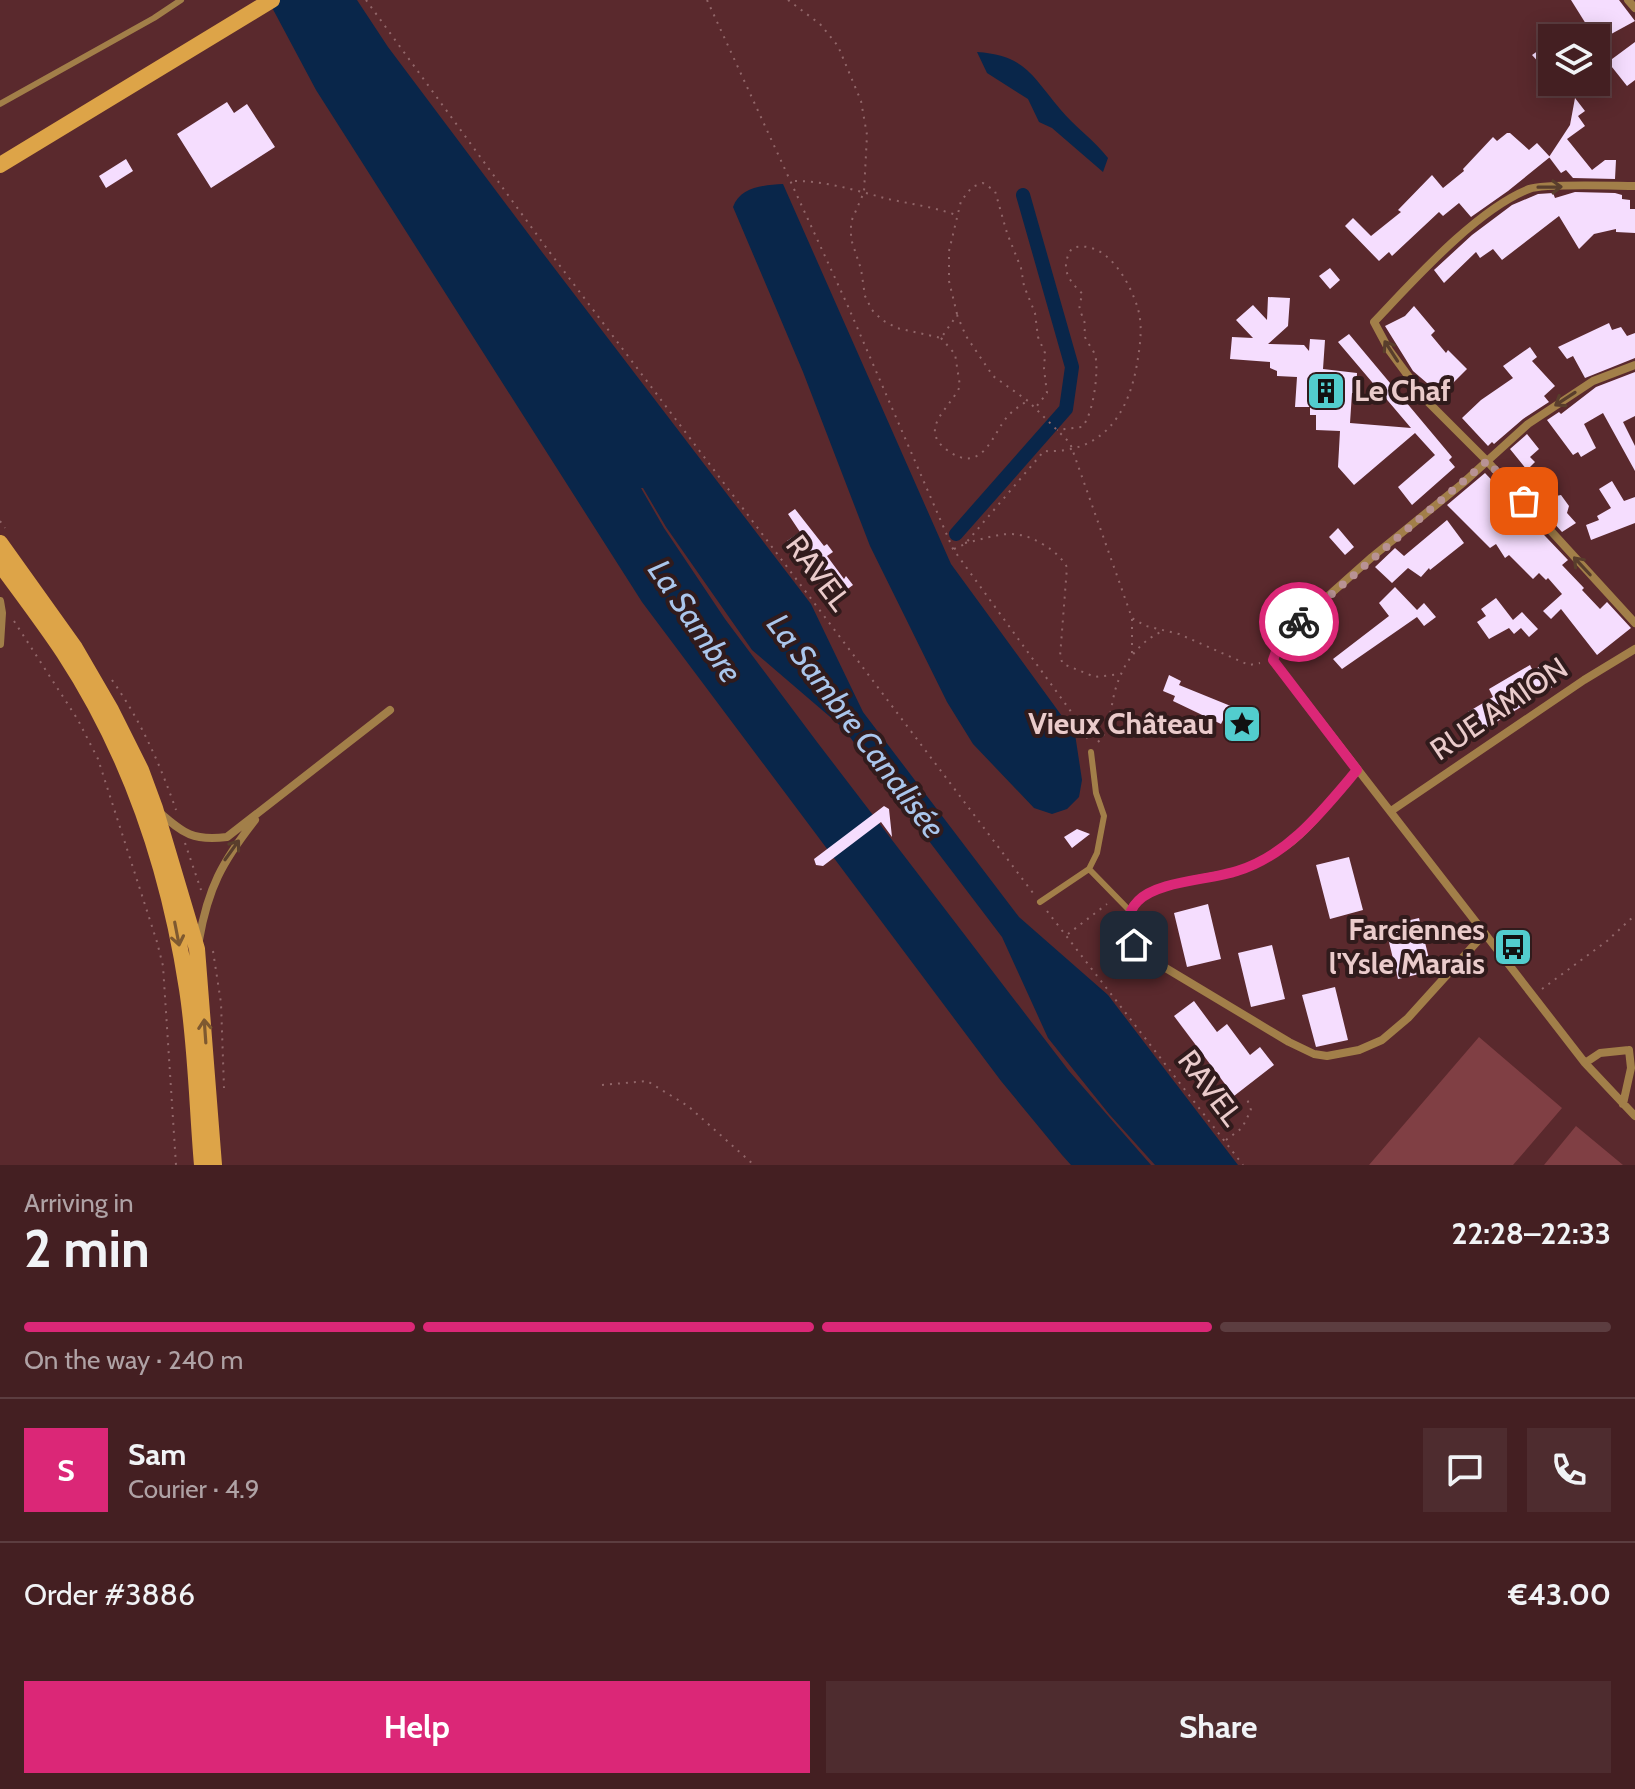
<!DOCTYPE html>
<html lang="en">
<head>
<meta charset="utf-8">
<style>
	:root { --surface:#441f22; --page:#4e2c2f; --text:#f1f3f6; --muted:#afa2a5; --line:#5c3d40; --accent:#db2777 }
	body { margin:0; font-family:Cabin,sans-serif; background:var(--page); color:var(--text); height:100vh; display:flex; flex-direction:column; font-size:30px; white-space:nowrap }
	* { box-sizing:border-box; margin:0 }
	p { font-size:26px; color:var(--muted) }
	.icon { flex:none; width:44px; height:44px; fill:none; stroke:currentColor; stroke-width:2; stroke-linecap:round; stroke-linejoin:round }
	.map { position:relative; height:1165px; overflow:hidden }
	.details { display:flex; flex-direction:column; background:var(--surface); flex:1 }
	.details>* { flex:none }
	.tools { position:absolute; left:1538px; top:24px; display:grid; gap:16px }
	.tools a { display:grid; place-items:center; width:72px; height:72px; border-radius:0px; background:var(--surface); box-shadow:0 4px 20px #0003,0 0 0 2px var(--line); font-size:40px }
	.pin { position:absolute; display:grid; place-items:center; width:68px; height:68px; color:#fff; margin:-34px; border-radius:16px; box-shadow:0 4px 12px #0006 }
	.courier { position:absolute; display:grid; place-items:center; width:80px; height:80px; margin:-40px; border:6px solid #db2777; border-radius:50%; background:#fff; color:#222; box-shadow:0 2px 10px #0007 }
	.headline em { font-style:normal; font-weight:800 }
	.headline div { display:flex; flex-direction:column-reverse }
	.headline { display:flex; align-items:center; justify-content:space-between; height:136px; padding:0 24px }
	h1 { font-size:52px; font-weight:800; line-height:60px }
	.bar { display:grid; grid-template-columns:repeat(4,1fr); gap:12px 8px; align-content:center; height:96px; padding:0 24px }
	.bar i { height:10px; border-radius:6px; background:var(--line) }
	.bar .active { background:var(--accent) }
	.bar p { grid-column:span 4 }
	.line { display:flex; align-items:center; gap:20px; padding:0 24px; border-top:2px solid var(--line) }
	.line div { flex:1 }
	.round { display:grid; place-items:center; flex:none; width:84px; height:84px; border-radius:0px; background:var(--page) }
	.button { display:flex; gap:16px; margin-top:auto; padding:16px 24px }
	.button a { flex:1; height:92px; border-radius:0px; background:var(--accent); color:#fff; font-size:32px; font-weight:800; line-height:92px; text-align:center }
	.button a+a { background:var(--page); color:var(--text) }
	.map>svg:first-child { display:block }
</style>
</head>
<body>
<div class="map">
<svg width="1635" height="1165" viewBox="0 0 1635 1165">
	<rect width="100%" height="100%" fill="#5a292d"/>
	<path fill="#803f44" d="M1479 1037 1562 1108 1513 1165H1369Z
		M1576 1126 1623 1165H1544Z"/>
	<path fill="#09264a" d="M268 0H357L388 47 542 252 811 604 863 712 1019 917 1108 995 1238 1165H1155L1109 1114 1048 1038 1002 937 843 728 752 650 666 527 643 488H641L664 528 725 619 817 742 1069 1071 1151 1165H1071L1062 1155 1001 1081 642 602 316 90Z
		M977 52C1025 55 1032 76 1060 109 1075 127 1094 140 1108 158L1103 172 1052 128 1039 122 1028 99 987 73Z
		M783 184 951 564 1075 734 1082 780 1079 797 1067 809 1052 814 1034 808 973 744 947 702 870 546 803 372 733 207C740 187 764 185 783 184Z"/>
	<g fill="none" stroke-linecap="round" stroke-linejoin="round">
		<path stroke="#09264a" stroke-width="14" d="M956 534 1066 409 1072 367 1023 195"/>
	</g>
	<path fill="#f5ddfe" d="M1571 0H1619L1635 21 1602 39 1597 31 1588 34 1584 25 1586 24Z
		M1552 41V58L1542 66 1532 55Z
		M1635 42V80L1627 86 1608 62Z
		M1575 98 1585 111 1578 116 1585 126 1567 139 1592 170 1605 160H1616L1615 179 1573 178 1566 170 1561 173 1549 157 1570 125Z
		M227 102 234 113 247 104 275 147 211 188 177 134Z
		M1507 133H1510L1529 150 1537 143 1550 157 1508 191 1471 217 1459 203 1443 216 1439 212 1392 256 1389 252 1379 261 1345 226 1353 218 1371 236 1401 212 1398 210 1432 175 1443 188 1464 171 1463 169 1493 137 1497 141Z
		M126 159 133 171 106 188 99 176Z
		M1575 192 1615 193 1622 195V199L1630 200V209H1635V233L1616 232V229L1594 234 1579 249 1559 216 1502 260 1493 249 1480 258 1476 252 1444 283 1434 270 1472 235 1512 205 1538 194 1553 193 1555 198Z
		M1330 268 1340 280 1330 289 1319 276Z
		M1268 297 1290 298 1288 326 1268 344 1304 345 1309 351 1310 339 1325 340 1323 369 1357 373 1356 393H1352L1350 423 1411 428 1338 342 1349 334 1452 457 1449 460 1455 467 1412 505 1398 487 1435 455 1415 433 1354 485 1338 467 1340 431 1316 430V415H1310V407H1295L1297 377 1277 376V371L1270 368V362L1230 359 1232 337 1253 338 1236 320 1253 305 1267 320Z
		M1414 306 1435 331 1431 335 1446 353 1448 350 1467 369 1441 395 1413 371 1385 326 1405 316Z
		M1609 323 1612 330 1621 327 1627 336 1635 333V358L1585 378 1573 356 1567 359 1558 347Z
		M1530 347 1537 357 1532 361 1555 386 1544 396 1549 402 1523 419 1494 444 1492 442 1488 446 1462 418 1481 400 1513 378 1503 366Z
		M1635 372V416L1623 422 1635 446V471L1603 413 1584 424 1596 448 1581 457 1578 452 1573 455 1547 420 1559 412 1561 414 1596 387Z
		M1527 434 1539 449 1530 457 1535 462 1527 470 1510 449Z
		M1485 473 1568 560 1562 565 1584 588 1582 590 1600 609 1607 602 1631 628 1597 655 1561 609 1551 619 1543 611 1562 594 1548 578 1546 580 1539 573 1533 579 1509 555 1505 558 1496 544 1490 548 1447 505Z
		M1612 481 1624 501 1635 497V523L1591 540 1586 525 1599 520 1597 516 1611 508 1599 489Z
		M1561 495 1569 506 1567 513 1576 523 1562 532 1542 510 1556 496Z
		M795 509 824 546 827 544 833 552 827 556 844 579 846 576 853 585 826 605 822 600 828 594 787 541 800 532 788 514Z
		M1447 520 1464 543 1430 570 1429 568 1421 577 1408 568 1392 583 1375 567 1395 548 1404 556Z
		M1338 528 1354 547 1345 555 1329 537Z
		M1395 587 1417 610 1424 603 1436 617 1424 626 1417 617 1342 669 1333 659 1389 616 1379 603Z
		M1496 598 1513 620 1522 612 1538 629 1529 637 1521 628 1514 634 1509 628 1489 639 1477 622 1486 616 1481 609Z
		M1543 664 1556 685 1542 693 1538 686 1516 700 1521 707 1480 732 1468 712 1493 697 1489 689 1530 665 1533 671Z
		M1169 675 1181 681 1179 685 1243 711 1236 726 1223 720 1221 724 1173 701 1175 696 1163 691Z
		M884 806 889 809 892 837 881 822 823 866 816 865 814 859Z
		M1077 829 1090 834 1072 848 1064 837Z
		M1349 857 1363 910 1330 919 1316 865Z
		M1208 904 1221 959 1187 967 1174 913Z
		M1419 918 1432 971 1398 979 1385 926Z
		M1272 945 1285 999 1251 1007 1238 953Z
		M1335 987 1348 1040 1316 1047 1302 995Z
		M1194 1001 1217 1032 1227 1024 1250 1055 1260 1047 1274 1065 1234 1096 1174 1016Z"/>
	<g fill="none" stroke-linecap="round" stroke-linejoin="round">
		<path stroke="#916669" stroke-width="2" stroke-dasharray="2 6" stroke-linecap="butt" d="M366 0 548 250 1033 893
			M707 0 847 304 953 549 1072 713 1089 741
			M788 0 820 24 838 46 861 101 867 135 864 192 851 222V239L861 269 865 296 872 310 882 320 897 328 941 338 957 315 966 336 993 376 1028 401 1070 443 1132 618 1146 626 1179 634 1249 665 1260 663
			M795 181C826 181 858 191 888 199 911 204 934 207 956 215
			M957 314 949 281V251L961 201 972 187 983 183 995 191 1007 233 1021 268 1024 286 1035 313 1038 337 1045 353 1044 369 1047 393 1036 407
			M941 338 955 354 960 386C951 408 917 428 947 450 982 476 992 435 1007 417 1013 410 1020 406 1027 401
			M0 521 5 528
			M965 543C997 536 1014 526 1044 545 1054 551 1061 557 1067 567L1060 657 1063 664 1095 677 1120 674
			M954 549 965 544 1044 451C1101 454 1128 416 1137 364 1140 346 1143 327 1138 309 1130 282 1106 238 1072 248 1060 267 1067 280 1083 294 1076 311 1081 309 1085 324 1086 330 1083 331 1085 337 1088 345 1095 350 1096 360 1098 376 1093 415 1082 427L1057 430
			M1132 619V653
			M14 621 78 720 98 759 157 942 163 966 176 1165
			M112 680C141 721 160 764 176 810
			M1098 742C1110 730 1110 711 1114 695 1120 668 1137 642 1163 631
			M185 843 201 890
			M1047 911 1243 1165
			M1068 934 1107 904
			M213 951 221 1003 224 1088
			M1542 989 1607 941 1635 915
			M602 1085 647 1081 688 1106 754 1165
			M1226 1140 1242 1128 1251 1110 1246 1096"/>
		<path stroke="#a27f49" stroke-width="6" d="M0 104 154 18 181 0
			M1089 869 1130 911
			M1040 902 1089 869 1097 853 1104 816 1096 793 1091 752"/>
		<path stroke="#a27f49" stroke-width="8" d="M1628 0 1635 8
			M1635 186C1615 186 1544 183 1529 189 1476 210 1414 280 1374 322L1389 350 1426 400 1487 461 1635 623
			M1635 365 1593 381 1528 424 1463 483 1372 557 1281 638 1273 660 1585 1063 1635 1116
			M0 601 2 613 0 644
			M1357 770C1337 793 1310 829 1286 846 1272 855 1252 867 1237 871 1210 879 1134 883 1129 916 1125 939 1138 948 1154 961L1289 1042 1314 1054 1327 1056 1359 1050 1382 1040 1408 1018 1484 934
			M1391 811 1584 680 1635 649
			M159 812C184 834 193 841 227 837L390 710
			M199 940C208 888 222 862 255 820
			M1585 1063 1600 1053 1629 1050
			M1623 1104 1631 1068 1629 1050"/>
		<path stroke="#dda448" stroke-width="16" d="M0 165 272 0
			M0 543 75 648 111 710 141 770 155 808 197 949 214 1165
			M0 564C22 594 44 623 64 653 130 754 169 871 187 989 196 1047 197 1107 202 1165"/>
	</g>
	<defs><path id="oneway-shaft" d="M-6 0H5M1.5-3L5.5 0L1.5 3" fill="none" stroke-width="1.6" stroke-linecap="round" stroke-linejoin="round" transform="scale(2)"/></defs>
	<g stroke="#593e2c">
		<use href="#oneway-shaft" transform="translate(1550 187) rotate(-1)"/>
		<use href="#oneway-shaft" transform="translate(1391 351) rotate(-123)"/>
		<use href="#oneway-shaft" transform="translate(1565 399) rotate(147)"/>
		<use href="#oneway-shaft" transform="translate(1582 566) rotate(-133)"/>
		<use href="#oneway-shaft" transform="translate(232 850) rotate(-54)"/>
	</g>
	<g stroke="#7e5930">
		<use href="#oneway-shaft" transform="translate(177 934) rotate(79)"/>
		<use href="#oneway-shaft" transform="translate(205 1031) rotate(-94)"/>
	</g>
	<g fill="none" stroke-linecap="round" stroke-linejoin="round">
		<path stroke="#b89294" stroke-width="8" stroke-dasharray="0 14.4" d="M1299 622 1487 461 1524 501"/>
		<path stroke="#db2777" stroke-width="10" d="M1134 945C1127 929 1125 914 1138 901 1157 881 1210 880 1237 871 1288 856 1324 809 1357 770L1273 660 1281 638 1299 622"/>
	</g>
	<defs>
		<symbol id="building-square" viewBox="-11 -11 22 22"><rect x="-9" y="-9" width="18" height="18" rx="4" fill="#52cdce" stroke="#311b1c"/><path d="M-4-6H4V6H1V3H-1V6H-4ZM-2.5-4.3h1.7v1.8h-1.7ZM.8-4.3h1.7v1.8H.8ZM-2.5-1h1.7V.8h-1.7ZM.8-1h1.7V.8H.8Z" fill="#111"/></symbol>
		<symbol id="sight-square" viewBox="-11 -11 22 22"><rect x="-9" y="-9" width="18" height="18" rx="4" fill="#52cdce" stroke="#311b1c"/><path d="M0-6L1.8-2.2L6-1.7L2.9 1.2L3.7 5.4L0 3.3L-3.7 5.4L-2.9 1.2L-6-1.7L-1.8-2.2Z" fill="#111"/></symbol>
		<symbol id="bus-square" viewBox="-11 -11 22 22"><rect x="-9" y="-9" width="18" height="18" rx="4" fill="#52cdce" stroke="#311b1c"/><path d="M-5-6H5V4H4V6H2V4H-2V6H-4V4H-5ZM-3.5-4V0h7V-4ZM-3.5 1.2v1.5H-2V1.2ZM2 1.2v1.5H3.5V1.2Z" fill="#111"/></symbol>
	</defs>
	<g fill-rule="evenodd">
		<use href="#building-square" x="1304" y="369" width="44" height="44"/>
		<use href="#sight-square" x="1220" y="702" width="44" height="44"/>
		<use href="#bus-square" x="1491" y="925" width="44" height="44"/>
	</g>
	<g text-anchor="middle" stroke-width="8" stroke-linejoin="round" paint-order="stroke">
		<g font-size="30" font-weight="bold" fill="#eacbcb" stroke="#311b1c" text-anchor="end">
			<text x="1354" y="401" text-anchor="start">Le Chaf</text>
			<text x="1214" y="734">Vieux Château</text>
			<text x="1485" y="940">Farciennes<tspan x="1485" dy="34">l'Ysle Marais</tspan></text>
		</g>
		<g font-size="30" fill="#eacbcb" stroke="#311b1c">
			<text transform="translate(818 573) rotate(53)" y="10">RAVEL</text>
			<text transform="translate(1499 709) rotate(-34)" y="10">RUE AMION</text>
			<text transform="translate(1210 1088) rotate(53)" y="10">RAVEL</text>
		</g>
		<g font-size="32" font-style="italic" fill="#aac6ec" stroke="#311b1c">
			<text transform="translate(695 621) rotate(56)" y="11">La Sambre</text>
			<text transform="translate(856 726) rotate(53)" y="11">La Sambre Canalisée</text>
		</g>
	</g>
</svg>
<div class="tools">
<a><svg class="icon" aria-label="layers" viewBox="0 0 24 24"><path d="M12 4l9 5-9 5-9-5zM3 14l9 5 9-5"/></svg></a>
</div>
<div class="pin" style="left:1524px;top:501px;background:#ea580c"><svg class="icon" aria-label="bag" viewBox="0 0 24 24"><path d="M5 8h14l-1 12H6zM9 8a3 3 0 0 1 6 0"/></svg></div>
<div class="pin" style="left:1134px;top:945px;background:#1f2937"><svg class="icon" aria-label="home" viewBox="0 0 24 24"><path d="M3 11l9-7 9 7M6 9v11h12V9"/></svg></div>
<div class="courier" style="left:1299px;top:622px"><svg class="icon" aria-label="bike" viewBox="0 0 24 24"><circle cx="6" cy="16" r="4"/><circle cx="18" cy="16" r="4"/><path d="M6 16l4-8h5l3 8M10 8l3 8H6M13 5h3"/></svg></div>
</div>
<section class="details">
<div class="headline"><div><h1>2 min</h1><p>Arriving in</p></div><em>22:28–22:33</em></div>
<div class="bar"><i class="active"></i><i class="active"></i><i class="active"></i><i></i><p>On the way · 240 m</p></div>
<div class="line" style="height:144px"><b class="round" style="background:var(--accent);color:#fff">S</b><div><b>Sam</b><p>Courier · 4.9</p></div><a class="round"><svg class="icon" aria-label="chat" viewBox="0 0 24 24"><path d="M4 5h16v11H9l-5 4z"/></svg></a><a class="round"><svg class="icon" aria-label="phone" viewBox="0 0 24 24"><path d="M5 4h4l2 5-3 2q2 4 5 5l2-3 5 2v4C11 20 4 13 5 4z"/></svg></a></div>
<div class="line" style="height:104px"><div>Order #3886</div><b>€43.00</b></div>
<div class="button"><a>Help</a><a>Share</a></div>
</section>
</body>
</html>
